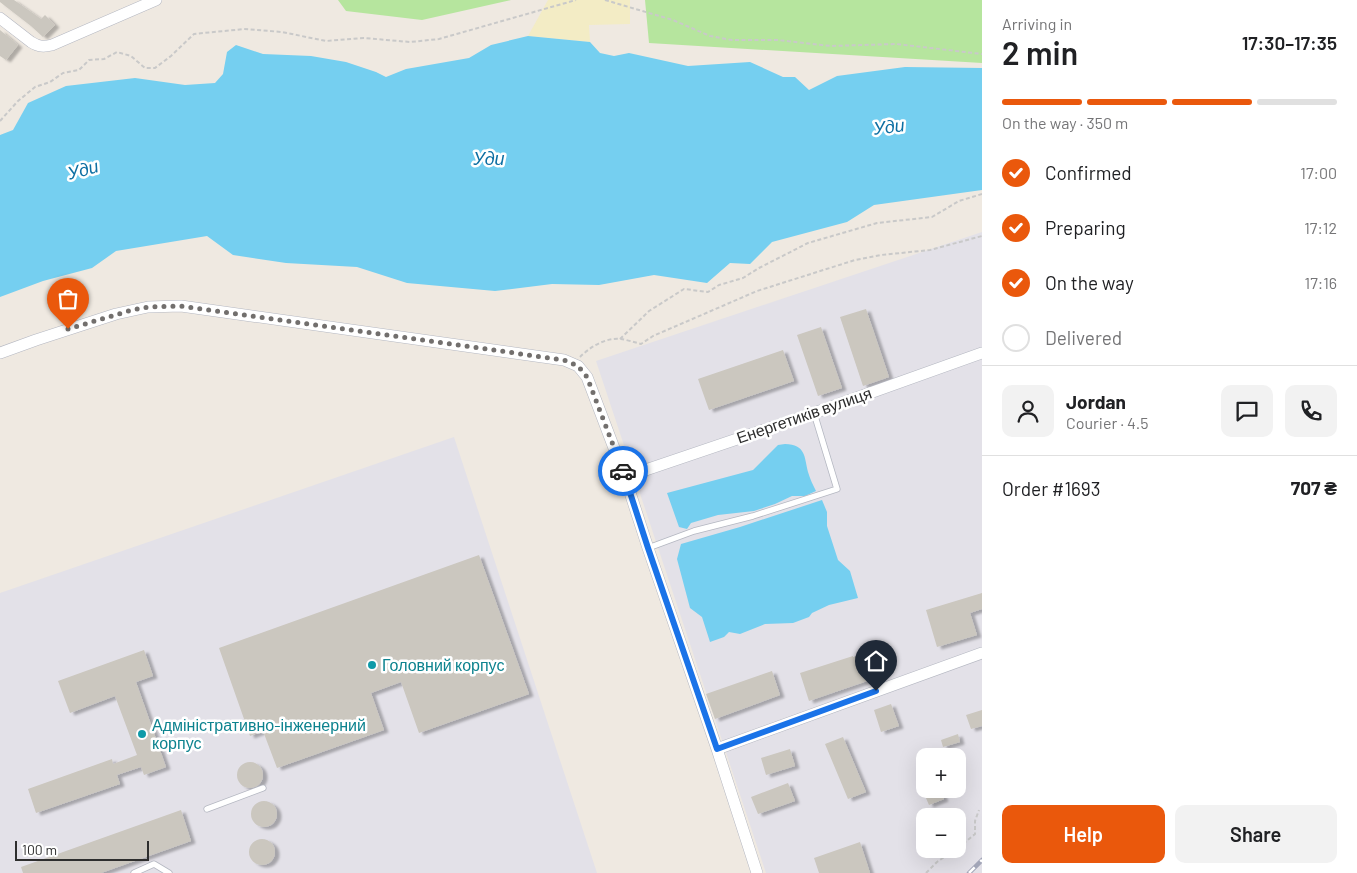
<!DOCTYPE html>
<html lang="en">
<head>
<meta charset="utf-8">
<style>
	:root { --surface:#fff; --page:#f2f2f2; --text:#202124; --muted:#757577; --line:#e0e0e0; --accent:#ea580c }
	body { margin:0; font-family:Barlow,sans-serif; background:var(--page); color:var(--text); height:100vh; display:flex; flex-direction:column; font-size:19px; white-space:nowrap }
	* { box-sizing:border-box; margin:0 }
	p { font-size:16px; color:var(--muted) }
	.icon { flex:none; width:28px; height:28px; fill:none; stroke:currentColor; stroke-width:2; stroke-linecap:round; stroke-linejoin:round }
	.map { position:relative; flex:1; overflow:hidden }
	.details { display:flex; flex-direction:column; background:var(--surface); width:375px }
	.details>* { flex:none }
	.tools { position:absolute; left:916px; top:748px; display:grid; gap:10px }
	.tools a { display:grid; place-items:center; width:50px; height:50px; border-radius:10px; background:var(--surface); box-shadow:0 5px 20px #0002; font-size:25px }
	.scale { position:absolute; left:15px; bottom:12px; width:134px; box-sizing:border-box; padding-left:5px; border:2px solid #2e2e2e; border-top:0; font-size:14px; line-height:18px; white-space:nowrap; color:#2e2e2e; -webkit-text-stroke:4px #fff; paint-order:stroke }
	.pin { position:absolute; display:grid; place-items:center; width:42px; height:42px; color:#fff; margin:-51px -21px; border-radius:50% 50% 50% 0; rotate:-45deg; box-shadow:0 0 5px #0007 }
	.pin .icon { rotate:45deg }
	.courier { position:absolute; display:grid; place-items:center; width:50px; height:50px; margin:-25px; border:4px solid #1a73e8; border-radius:50%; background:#fff; color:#222; box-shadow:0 1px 6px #0007 }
	.headline em { font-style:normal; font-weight:600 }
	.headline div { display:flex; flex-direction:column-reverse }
	.headline { display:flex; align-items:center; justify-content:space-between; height:85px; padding:0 20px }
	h1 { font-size:32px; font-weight:600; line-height:38px }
	.bar { display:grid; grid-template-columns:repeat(4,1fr); gap:8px 5px; align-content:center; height:60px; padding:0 20px }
	.bar i { height:6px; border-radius:4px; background:var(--line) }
	.bar .on { background:var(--accent) }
	.bar p { grid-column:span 4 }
	.line { display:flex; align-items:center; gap:12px; padding:0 20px; border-top:1px solid var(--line) }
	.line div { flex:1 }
	.round { display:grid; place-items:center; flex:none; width:52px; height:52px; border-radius:10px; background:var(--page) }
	ol { padding:0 20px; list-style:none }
	li { display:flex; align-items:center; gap:15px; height:55px }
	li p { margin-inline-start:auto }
	li .icon { padding:5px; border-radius:50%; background:var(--accent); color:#fff; stroke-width:4 }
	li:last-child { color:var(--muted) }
	li i { width:28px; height:28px; border:2px solid var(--line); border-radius:50% }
	.cta { display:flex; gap:10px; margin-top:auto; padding:10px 20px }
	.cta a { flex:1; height:58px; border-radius:10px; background:var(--accent); color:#fff; font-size:20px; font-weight:600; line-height:58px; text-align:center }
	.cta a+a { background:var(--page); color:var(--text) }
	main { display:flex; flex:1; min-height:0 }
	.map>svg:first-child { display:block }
</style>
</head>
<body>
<main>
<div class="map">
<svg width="982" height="873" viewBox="0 0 982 873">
	<defs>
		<filter id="shadow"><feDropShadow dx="4.5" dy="2.5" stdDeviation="1" flood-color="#0004"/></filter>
	</defs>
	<rect width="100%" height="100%" fill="#efe9e1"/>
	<path fill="#e3e1e8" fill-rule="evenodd" d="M982 232V873H766L596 361ZM925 756H958V789H925ZM925 816H958V849H925Z
		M454 437 597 873H0V593Z"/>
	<path fill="#b6e59e" d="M338 0H511L422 20 346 11Z
		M645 0H982V63L649 43Z"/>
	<path fill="#f3ecc5" d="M548 0H630V24L589 25 590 42 528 36Z"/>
	<path fill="#75cff0" d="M528 36 590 42 600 53 614 56 629 53 688 66 750 62 783 77H795L809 90 837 76 905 67 982 68V190L874 205 847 222 772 242 750 264 730 263 707 283 654 275 599 285 552 284 495 291 407 283 357 267 286 263 233 255 207 236 116 251 92 268 43 281 0 297V135L13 130 28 103 66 86 135 78 185 85 215 83 223 74 227 52 236 45 263 54 311 56 346 62 376 72 386 77 406 69 469 58 491 45Z
		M785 444C806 445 804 456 808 472 810 479 813 485 816 491L805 496H792L775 504 754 511 718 515 691 523 687 529 679 527 667 493 753 470 778 445Z
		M822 500 827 512V526L838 560 850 571 858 598 829 605 812 613 809 617 793 623 765 624 740 634 729 632 724 637 710 642 702 617 690 608 677 559 681 544 740 527Z"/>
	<path fill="#cbc7bf" filter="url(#shadow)" d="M0 0H14L41 19 45 15 55 25 43 37 31 26 0 2Z
		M0 30 18 45 6 60 0 56Z
		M866 309 889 377 863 386 840 317Z
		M821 327 842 388 818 396 797 335Z
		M783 350 794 381 709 410 698 379Z
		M479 555 529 694 419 733 401 682 371 693 384 730 277 768 263 731 250 736 219 648Z
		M982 593V609L970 613 977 635 937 647 926 610Z
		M144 650 153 676 136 682 166 767 144 775 141 767 117 775 120 784 36 813 28 789 112 759 113 764 137 755 115 696 70 713 58 681Z
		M862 654 870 680 809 701 800 673 853 656V657Z
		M772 671 780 695 715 719 706 694Z
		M891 704 899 726 881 732 874 710Z
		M982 710V726L971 729 966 715Z
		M958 734 960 742 943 747 941 740Z
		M843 737 866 792 848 799 825 744Z
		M790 749 795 766 766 775 761 758Z
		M237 775a13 13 0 1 1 26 0a13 13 0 1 1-26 0Z
		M788 783 795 801 758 814 751 797Z
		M922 789H940L944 799 929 805Z
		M251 814a13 13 0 1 1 26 0a13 13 0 1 1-26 0Z
		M181 810 191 841 101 873H23L21 867Z
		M249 852a13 13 0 1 1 26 0a13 13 0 1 1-26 0Z
		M860 842 870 873H819L814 858Z"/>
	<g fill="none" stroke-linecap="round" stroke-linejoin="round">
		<defs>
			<path id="lane" d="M648 548 694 531 753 516 837 489 814 413
				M207 809 263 788
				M134 873 154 864 169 873"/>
			<path id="street" d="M0 18 31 42C39 47 44 47 52 45L156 0
				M0 353 36 340 116 314 148 307 181 306 564 360 578 366 587 377 625 477 648 548 717 749 757 873
				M625 477 814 413 982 353
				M717 749 982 653"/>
		</defs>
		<use href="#lane" stroke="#b4b7c1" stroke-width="7"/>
		<use href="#street" stroke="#b4b7c1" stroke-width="12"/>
		<path stroke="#c9c9c9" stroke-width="2" stroke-dasharray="4 2.5" stroke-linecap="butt" d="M605 0 673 20 710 36 732 40H777L831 46 896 44 982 54
			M0 121 18 101 35 87 50 82 63 73 79 70 89 60 104 59 117 52 131 56 145 68H155L171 56 194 34 244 29 282 32 326 41 364 38 410 42 439 39 576 0
			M620 339 649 311 684 289 708 292 719 285 743 278 759 268 808 243 877 223 932 217 959 201 982 194
			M580 357C590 347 606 337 621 339 627 340 634 342 641 344L653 336 757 291 855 260 881 255 930 250 982 236
			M958 848 975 834V821L979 810
			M926 873 937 862 956 849"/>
		<use href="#lane" stroke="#fff" stroke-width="5.5"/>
		<use href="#street" stroke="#fff" stroke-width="11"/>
		<defs>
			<path id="rail" d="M969 873 982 860"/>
		</defs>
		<use href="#rail" stroke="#a3a6b8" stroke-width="4.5"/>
		<use href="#rail" stroke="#fff" stroke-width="2.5" stroke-dasharray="8" stroke-linecap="butt"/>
	</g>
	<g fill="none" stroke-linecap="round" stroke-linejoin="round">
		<path stroke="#726f6d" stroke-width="5" stroke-dasharray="0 9" d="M68 329 132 310 148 307 181 306 564 360 578 366 587 377 623 471"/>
		<path stroke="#1a73e8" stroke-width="6" d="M623 471 648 548 717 749 876 691"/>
	</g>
	<g fill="#0f9aa8" stroke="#fff" stroke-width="2">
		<circle cx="372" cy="665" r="5"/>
		<circle cx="142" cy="734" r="5"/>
	</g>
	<g text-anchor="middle" stroke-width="5" stroke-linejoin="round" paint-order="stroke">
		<g font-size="16" fill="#2e2e2e" stroke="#fff">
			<text transform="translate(804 415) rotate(-19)" y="6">Енергетиків вулиця</text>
		</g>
		<g font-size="16" fill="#0d838f" stroke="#fff" text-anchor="start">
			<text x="382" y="671">Головний корпус</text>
			<text x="152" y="731">Адміністративно-інженерний<tspan x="152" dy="18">корпус</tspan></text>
		</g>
		<g font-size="18" font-style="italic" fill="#0d6fa3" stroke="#fff">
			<text transform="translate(889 127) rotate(-7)" y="6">Уди</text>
			<text x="489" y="165">Уди</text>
			<text transform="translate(83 170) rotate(-15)" y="6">Уди</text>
		</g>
	</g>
</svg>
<div class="tools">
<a>+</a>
<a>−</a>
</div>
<div class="scale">100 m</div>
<div class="pin" style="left:68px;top:329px;background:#ea580c"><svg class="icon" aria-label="bag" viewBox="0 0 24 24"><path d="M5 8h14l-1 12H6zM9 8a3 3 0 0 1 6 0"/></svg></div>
<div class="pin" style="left:876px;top:691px;background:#1f2937"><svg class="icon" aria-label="home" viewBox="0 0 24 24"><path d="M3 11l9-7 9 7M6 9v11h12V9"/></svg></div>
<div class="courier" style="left:623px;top:471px"><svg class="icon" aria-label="car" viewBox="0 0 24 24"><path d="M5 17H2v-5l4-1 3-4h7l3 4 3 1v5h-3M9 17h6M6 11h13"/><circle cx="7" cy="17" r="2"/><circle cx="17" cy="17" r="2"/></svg></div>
</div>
<section class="details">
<div class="headline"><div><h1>2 min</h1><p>Arriving in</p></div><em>17:30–17:35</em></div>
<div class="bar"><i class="on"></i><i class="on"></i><i class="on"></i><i></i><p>On the way · 350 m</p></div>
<ol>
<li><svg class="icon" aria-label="check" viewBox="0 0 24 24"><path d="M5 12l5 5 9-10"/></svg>Confirmed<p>17:00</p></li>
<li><svg class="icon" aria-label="check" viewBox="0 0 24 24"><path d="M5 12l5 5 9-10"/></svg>Preparing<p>17:12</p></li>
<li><svg class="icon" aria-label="check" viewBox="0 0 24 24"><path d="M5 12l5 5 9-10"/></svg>On the way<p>17:16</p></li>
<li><i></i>Delivered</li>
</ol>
<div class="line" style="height:90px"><a class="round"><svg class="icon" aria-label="person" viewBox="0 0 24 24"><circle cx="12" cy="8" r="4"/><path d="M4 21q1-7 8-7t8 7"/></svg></a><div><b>Jordan</b><p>Courier · 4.5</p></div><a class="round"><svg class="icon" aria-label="chat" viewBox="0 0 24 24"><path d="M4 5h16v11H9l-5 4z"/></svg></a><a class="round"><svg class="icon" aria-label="phone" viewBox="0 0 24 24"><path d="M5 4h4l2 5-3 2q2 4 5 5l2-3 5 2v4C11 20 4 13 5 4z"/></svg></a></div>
<div class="line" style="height:65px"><div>Order #1693</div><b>707 ₴</b></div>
<div class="cta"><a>Help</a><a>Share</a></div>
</section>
</main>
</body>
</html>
